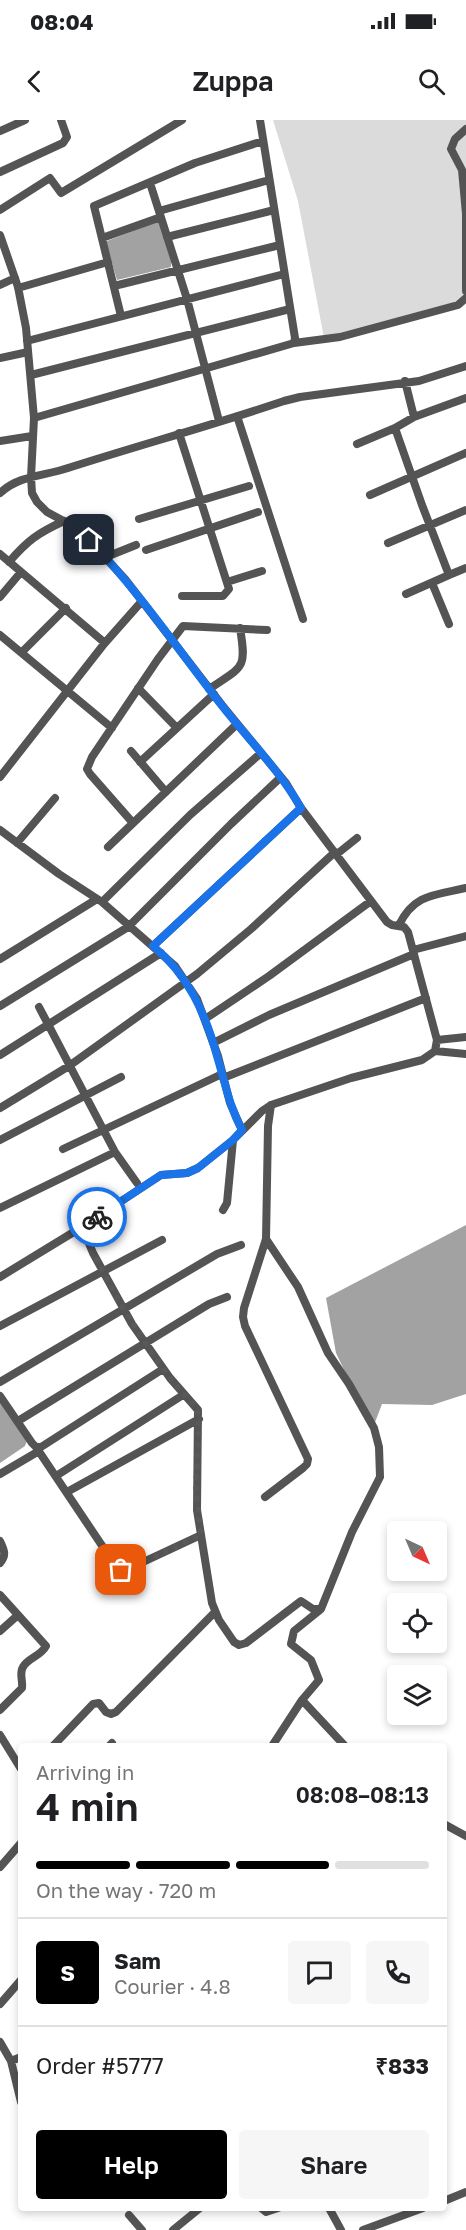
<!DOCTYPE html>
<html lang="en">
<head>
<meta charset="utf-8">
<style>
	:root { --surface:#fff; --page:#f6f6f6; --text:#202124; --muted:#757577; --line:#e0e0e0; --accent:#000 }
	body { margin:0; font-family:"Golos Text",sans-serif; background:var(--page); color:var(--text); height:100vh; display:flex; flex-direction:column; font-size:22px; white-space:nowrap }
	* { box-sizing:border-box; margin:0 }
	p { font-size:20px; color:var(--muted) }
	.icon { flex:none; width:33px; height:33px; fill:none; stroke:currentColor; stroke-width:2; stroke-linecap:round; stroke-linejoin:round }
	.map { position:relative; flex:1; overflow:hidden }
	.panel { position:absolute; left:18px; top:1623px; width:429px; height:468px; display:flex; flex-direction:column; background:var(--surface); border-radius:6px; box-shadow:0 3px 9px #0003 }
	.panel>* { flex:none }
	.needle { width:39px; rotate:136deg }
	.buttons { position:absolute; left:387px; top:1401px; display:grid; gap:12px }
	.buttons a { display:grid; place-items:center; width:60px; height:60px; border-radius:6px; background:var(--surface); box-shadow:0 3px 9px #0003; font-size:30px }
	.pin { position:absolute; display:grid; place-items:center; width:51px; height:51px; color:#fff; margin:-26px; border-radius:12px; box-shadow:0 3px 9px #0006 }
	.courier { position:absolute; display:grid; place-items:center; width:60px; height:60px; margin:-30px; border:4px solid #1a73e8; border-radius:50%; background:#fff; color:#222; box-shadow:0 2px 8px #0007 }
	.summary em { font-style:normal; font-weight:600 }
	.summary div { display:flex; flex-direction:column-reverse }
	.summary { display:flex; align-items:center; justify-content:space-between; height:102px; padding:0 18px }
	h1 { font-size:39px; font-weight:600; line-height:45px }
	.bar { display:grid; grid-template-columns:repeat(4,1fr); gap:9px 6px; align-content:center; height:72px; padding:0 18px }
	.bar i { height:8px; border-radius:4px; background:var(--line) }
	.bar .on { background:var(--accent) }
	.bar p { grid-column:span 4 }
	.line { display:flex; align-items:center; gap:15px; padding:0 18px; border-top:2px solid var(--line) }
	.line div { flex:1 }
	.round { display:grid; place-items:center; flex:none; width:63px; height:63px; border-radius:6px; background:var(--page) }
	.primary-button { display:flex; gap:12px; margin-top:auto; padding:12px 18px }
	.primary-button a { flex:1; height:69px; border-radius:6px; background:var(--accent); color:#fff; font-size:24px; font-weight:600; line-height:69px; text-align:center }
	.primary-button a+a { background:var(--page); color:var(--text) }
	.status { display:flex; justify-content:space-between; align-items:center; height:42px; padding:0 30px; background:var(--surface); direction:ltr }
	.status svg { height:16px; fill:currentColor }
	header { display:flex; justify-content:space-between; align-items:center; height:78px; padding:0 18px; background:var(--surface); font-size:27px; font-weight:600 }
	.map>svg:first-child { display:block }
</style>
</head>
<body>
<div class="status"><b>08:04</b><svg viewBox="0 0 49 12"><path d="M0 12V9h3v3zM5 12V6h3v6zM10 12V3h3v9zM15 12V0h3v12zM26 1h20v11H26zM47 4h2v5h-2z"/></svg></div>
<header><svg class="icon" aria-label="back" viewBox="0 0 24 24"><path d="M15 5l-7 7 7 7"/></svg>Zuppa<svg class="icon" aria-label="search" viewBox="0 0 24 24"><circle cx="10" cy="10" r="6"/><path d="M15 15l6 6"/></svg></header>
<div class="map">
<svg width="466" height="2110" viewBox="0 0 466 2110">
	<rect width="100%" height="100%" fill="#fff"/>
	<path fill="#dbdbdb" d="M273 0H466V179L324 218 298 81Z"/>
	<path fill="#a2a2a2" d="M159 101 171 141V147L117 160 106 123 107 121Z
		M466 1105V1274L432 1285 382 1284 374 1305 370 1304 336 1233 326 1178Z
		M0 1280 27 1320 25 1326 0 1343Z"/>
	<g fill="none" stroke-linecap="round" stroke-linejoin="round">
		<path stroke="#545454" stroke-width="8" d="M466 9 455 19 451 29 462 50 466 94V171
			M0 11 25 0
			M0 52 63 23 67 17 61 0
			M150 63 187 179 219 301
			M0 90 50 58 61 73 182 0
			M159 91 269 60
			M0 115 18 167 26 208 34 298 31 357 32 373 37 382 47 392 71 405 89 420 125 459 222 585 286 663 301 688 387 802 392 805 404 807 408 812 437 920 435 931 422 940 351 958 271 985 262 991 233 1020 198 1048 187 1053 161 1055 82 1107 0 1157
			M167 117 274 90
			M102 118 161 97
			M0 165 15 158
			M114 166 280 125
			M18 168 108 142
			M121 196 94 86 195 43 263 21
			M27 221 284 154
			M294 223 340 217 458 185 466 178
			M0 238 28 232
			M31 255 290 189
			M405 261 414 297 395 308 422 385 449 455 466 448
			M237 296 303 499
			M414 297 466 278
			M34 298 294 223 295 218 260 0
			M179 313 229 469 223 476H182
			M0 321 32 316
			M357 324 395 308
			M0 373C19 355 45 356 68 348 140 325 213 305 284 281L300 277 419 261 466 246
			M370 375 466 333
			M139 399 249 366
			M388 423 466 390
			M146 430 258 392
			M0 434 105 523
			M106 437 136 425
			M9 442C28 420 38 413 64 401
			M227 462 262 451
			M432 463 449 504
			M406 474 449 455
			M0 477 21 452
			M0 515 112 608
			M22 532 66 488
			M138 568 177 608
			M209 569C243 546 247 550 240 508
			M131 631 166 672
			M140 642 214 574
			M0 657 104 524 142 481
			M133 703 90 654 87 649 92 637 158 539 183 506 267 510
			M0 710 59 754 102 782 175 846 197 879 218 936 230 983 242 1010
			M17 723 55 678
			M108 727 237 604
			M337 734 357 718
			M102 782 190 695 261 633
			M399 805C414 774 435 775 466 768
			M153 826 301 688
			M413 830 466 816
			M0 839 97 779
			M0 886 128 807 231 704 281 657
			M39 887 115 1032 137 1063
			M205 899 269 856 371 781
			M437 920 466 917
			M213 923 269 895 414 834
			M435 931 466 934
			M0 935 161 833
			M223 958 426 878
			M0 988 69 946 197 854 251 809 335 732
			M0 1020 121 957
			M63 1029 222 954
			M0 1088 115 1032
			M223 1090 227 1083 233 1020
			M82 1107 93 1133 132 1204 170 1258 198 1290 197 1390 212 1483 219 1500 234 1522 239 1525 246 1523 301 1481 313 1489H321L352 1412 380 1357 379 1327 374 1308 349 1264 328 1233 298 1167 266 1119
			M0 1206 162 1120
			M0 1262 217 1134 241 1125
			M0 1276 32 1323 36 1327H41L163 1249
			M18 1301 209 1184 227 1177
			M36 1327 113 1442 121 1450H126L201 1415
			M0 1354 39 1331
			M56 1356 183 1275
			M67 1372 199 1299
			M265 1377 303 1348 307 1344 308 1339 245 1206 243 1197 244 1188 266 1119 268 1006 271 985
			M0 1421C4 1430 7 1435 0 1443
			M0 1475 46 1526C41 1536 28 1538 23 1547 19 1553 23 1561 22 1568L0 1590
			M0 1511 18 1495
			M302 1580 345 1626
			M0 1615 21 1649
			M53 1626 93 1584 99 1583 106 1592 111 1594 116 1592 215 1492
			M109 1626 112 1623
			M272 1626 302 1580 319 1560 311 1540 291 1524 294 1511 320 1490
			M444 1704 466 1716
			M0 1747 21 1723
			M0 1884 21 1860
			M0 1922 11 1941 21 1982
			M11 1941 21 1937
			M444 2081 466 2072
			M261 2088 266 2092 278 2088
			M329 2088 341 2110
			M129 2095 142 2110
			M173 2110 200 2088
			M363 2110 423 2088"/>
	</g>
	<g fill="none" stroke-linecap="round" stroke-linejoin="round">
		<path stroke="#595959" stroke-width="6" stroke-dasharray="0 10.8" d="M97 1097 82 1107C105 1161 135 1212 171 1259 181 1272 197 1282 199 1299L196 1370 201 1415 126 1450H121"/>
		<path stroke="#1a73e8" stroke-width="8" d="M89 420C139 471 179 531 223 587 249 620 280 651 301 688L153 826C188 855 205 892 217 936 225 962 229 986 242 1010L233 1020 198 1048 187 1053 161 1055 97 1097"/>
	</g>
</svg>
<div class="buttons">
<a><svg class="needle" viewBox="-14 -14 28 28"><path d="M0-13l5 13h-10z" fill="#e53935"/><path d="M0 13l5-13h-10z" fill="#757577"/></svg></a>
<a><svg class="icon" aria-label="locate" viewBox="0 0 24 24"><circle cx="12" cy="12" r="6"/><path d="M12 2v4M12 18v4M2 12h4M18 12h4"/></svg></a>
<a><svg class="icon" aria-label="layers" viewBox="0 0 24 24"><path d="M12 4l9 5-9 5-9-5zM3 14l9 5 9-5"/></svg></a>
</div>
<div class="pin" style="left:121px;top:1450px;background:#ea580c"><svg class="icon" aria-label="bag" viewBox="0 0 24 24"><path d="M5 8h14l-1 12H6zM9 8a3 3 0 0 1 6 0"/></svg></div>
<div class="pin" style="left:89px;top:420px;background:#1f2937"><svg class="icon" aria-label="home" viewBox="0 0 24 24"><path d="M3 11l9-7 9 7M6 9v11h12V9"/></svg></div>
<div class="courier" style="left:97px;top:1097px"><svg class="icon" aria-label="bike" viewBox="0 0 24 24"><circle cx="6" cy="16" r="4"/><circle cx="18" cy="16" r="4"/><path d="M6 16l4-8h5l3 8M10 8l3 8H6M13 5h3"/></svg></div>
<section class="panel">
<div class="summary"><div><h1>4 min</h1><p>Arriving in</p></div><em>08:08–08:13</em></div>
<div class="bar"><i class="on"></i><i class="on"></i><i class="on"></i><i></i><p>On the way · 720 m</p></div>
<div class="line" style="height:108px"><b class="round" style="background:var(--accent);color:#fff">S</b><div><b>Sam</b><p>Courier · 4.8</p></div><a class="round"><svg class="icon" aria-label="chat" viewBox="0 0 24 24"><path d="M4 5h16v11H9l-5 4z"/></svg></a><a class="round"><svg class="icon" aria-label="phone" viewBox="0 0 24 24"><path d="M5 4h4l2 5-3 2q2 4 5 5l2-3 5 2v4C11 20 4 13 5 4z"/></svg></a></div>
<div class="line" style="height:78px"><div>Order #5777</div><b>₹833</b></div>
<div class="primary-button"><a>Help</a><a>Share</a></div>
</section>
</div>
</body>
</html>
